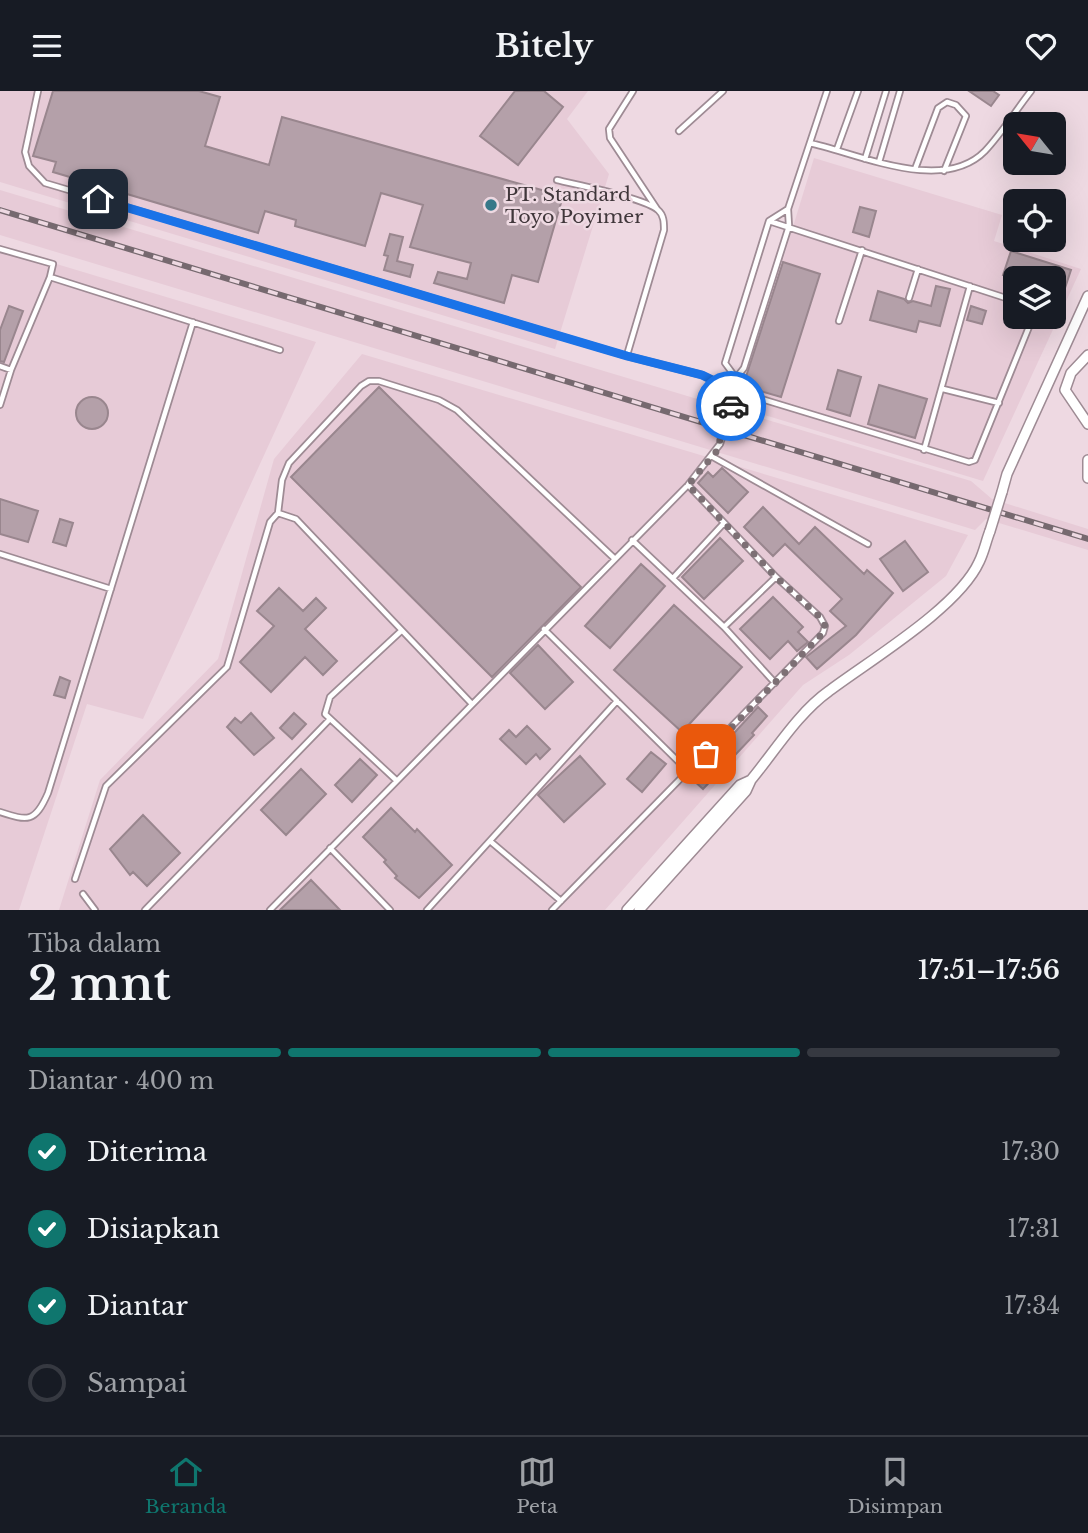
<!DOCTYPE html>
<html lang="id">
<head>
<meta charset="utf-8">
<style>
	:root { --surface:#171b24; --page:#242831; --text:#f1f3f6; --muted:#9ea1a6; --line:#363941; --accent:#0f766e }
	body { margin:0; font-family:"Libre Baskerville",serif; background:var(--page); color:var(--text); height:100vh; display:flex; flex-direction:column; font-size:26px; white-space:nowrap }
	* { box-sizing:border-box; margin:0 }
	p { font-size:23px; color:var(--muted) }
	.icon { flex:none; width:38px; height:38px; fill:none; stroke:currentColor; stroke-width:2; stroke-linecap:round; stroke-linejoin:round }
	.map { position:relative; height:819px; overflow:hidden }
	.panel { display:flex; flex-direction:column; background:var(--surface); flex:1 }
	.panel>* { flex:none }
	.needle { width:46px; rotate:300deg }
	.tools { position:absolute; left:1003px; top:21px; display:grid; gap:14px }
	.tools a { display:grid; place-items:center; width:63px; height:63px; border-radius:10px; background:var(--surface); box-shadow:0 7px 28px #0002; font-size:35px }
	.pin { position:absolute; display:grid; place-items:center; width:60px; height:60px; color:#fff; margin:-30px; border-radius:14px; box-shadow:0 4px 10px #0006 }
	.courier { position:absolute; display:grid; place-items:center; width:70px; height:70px; margin:-35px; border:5px solid #1a73e8; border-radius:50%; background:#fff; color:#222; box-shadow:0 2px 9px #0007 }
	.head em { font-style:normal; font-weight:600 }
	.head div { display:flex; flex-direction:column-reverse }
	.head { display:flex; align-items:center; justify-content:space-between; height:119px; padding:0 28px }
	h1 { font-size:46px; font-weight:600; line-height:52px }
	.bar { display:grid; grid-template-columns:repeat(4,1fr); gap:10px 7px; align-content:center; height:84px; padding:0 28px }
	.bar i { height:9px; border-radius:5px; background:var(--line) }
	.bar .selected { background:var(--accent) }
	.bar p { grid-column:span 4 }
	ol { padding:0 28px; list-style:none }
	li { display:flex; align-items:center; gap:21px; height:77px }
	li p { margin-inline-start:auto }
	li .icon { padding:7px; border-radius:50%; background:var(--accent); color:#fff; stroke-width:4 }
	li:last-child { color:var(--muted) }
	li i { width:38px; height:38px; border:4px solid var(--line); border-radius:50% }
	header { display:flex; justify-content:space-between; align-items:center; height:91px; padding:0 28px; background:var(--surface); font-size:32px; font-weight:600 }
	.dock { display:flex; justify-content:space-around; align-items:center; height:98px; border-top:2px solid var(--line); background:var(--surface); font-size:19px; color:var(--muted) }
	.dock a { display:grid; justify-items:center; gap:4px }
	.dock .selected { color:var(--accent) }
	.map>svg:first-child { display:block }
</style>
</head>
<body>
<header><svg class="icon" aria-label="menu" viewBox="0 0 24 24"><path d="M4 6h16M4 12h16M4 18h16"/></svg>Bitely<svg class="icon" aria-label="heart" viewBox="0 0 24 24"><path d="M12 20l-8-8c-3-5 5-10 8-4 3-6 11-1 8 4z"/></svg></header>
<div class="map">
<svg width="1088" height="819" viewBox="0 0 1088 819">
	<rect width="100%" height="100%" fill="#eed9e2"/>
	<path fill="#e7cbd7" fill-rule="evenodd" d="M0 0H588L567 28 609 83 555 258 0 91Z
		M814 67 1002 124 994 150 1081 178 983 390 738 316ZM1015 187H1054V226H1015Z
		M0 99 971 390 992 408 1088 438V459L986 428 975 439 0 144Z
		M0 156 316 251 143 628 87 613 19 819H0Z
		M362 263 968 444 946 485 849 564 803 594 605 819H59L100 689 218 568 274 368Z"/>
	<path fill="#b4a0a9" stroke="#99868e" stroke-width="2" d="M53 0H199L220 6 205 55 269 74 282 26 563 105 538 191 512 184 504 212 434 192 438 181 467 188 471 172 410 156 423 114 381 102 365 155 295 135 296 129 265 120 258 142 53 81 56 71 33 65Z
		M515 0H544L563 16 518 74 480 45Z
		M969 0H993L999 4 991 15Z
		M860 116 876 120 869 146 853 141Z
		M390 143 403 146 397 170 413 174 410 186 384 179 388 165 384 164Z
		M1011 160 1071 179 1063 203 1054 200V187H1013L1003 184Z
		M783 171 820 183 781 306 743 295Z
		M936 195 950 198 940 235 919 230 916 241 870 229 878 200 904 208 908 212 913 210 931 215Z
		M9 215 23 220 4 271 0 270V239Z
		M971 215 986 220 982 233 967 229Z
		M838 279 861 286 850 325 827 318Z
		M879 294 927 308 915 347 868 333Z
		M379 296 581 496 492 586 291 386Z
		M76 322a16 16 0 1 1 32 0a16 16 0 1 1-32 0Z
		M722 377 748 401 728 422 698 392 708 381 713 386Z
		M0 408 38 420 28 451 0 443Z
		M763 416 799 453 815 436 864 483 867 479 893 502 856 544 817 578 806 566 846 535 830 520 842 508 785 453 773 465 744 436Z
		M60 428 73 432 66 455 53 451Z
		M720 447 743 470 704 508 682 486Z
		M905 450 928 481 903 500 880 468Z
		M641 473 665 495 610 557 585 535Z
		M279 497 303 520 316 507 326 517 305 538 337 570 323 584 305 566 271 601 240 571 274 535 257 520Z
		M773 506 803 536 798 541 808 551 797 560 788 550 770 568 740 538Z
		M674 514 742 576 682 641 614 579Z
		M538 554 573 591 545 618 510 582Z
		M60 586 70 590 65 607 54 604Z
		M758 616 767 625 752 642 754 644 703 698 692 688Z
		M251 622 274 647 254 664 227 636 235 627 241 632Z
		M294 622 306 633 292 648 280 637Z
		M527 635 550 658 540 668 536 663 526 673 500 648 509 639 516 646Z
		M651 661 666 673 642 701 627 688Z
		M580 665 605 693 564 731 538 704Z
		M360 668 377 684 352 711 335 694Z
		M301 678 326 703 286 744 261 719Z
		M391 717 415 741 417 738 452 774 419 807 395 787 397 785 384 771 386 769 363 746Z
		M143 724 180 762 147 795 133 781 130 784 110 758Z
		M311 789 340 819H280Z"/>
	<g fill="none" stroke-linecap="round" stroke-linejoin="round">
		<defs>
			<path id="lane" d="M38 0 25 61 29 75 45 92 627 265 702 284 735 300 969 371 975 369 1033 226
				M633 0 609 38 610 47 657 118
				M679 40 723 0
				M810 52C859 63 943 103 985 60 1002 42 1016 19 1031 0
				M837 58 858 0
				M865 68 886 0
				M879 71 900 0
				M915 78 938 17 947 11 956 14 966 25 944 80
				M557 89C577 94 645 107 658 119 664 124 664 132 664 139L627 264
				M769 130 1015 210
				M0 158 53 173 50 186 280 259
				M909 207 918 178
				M839 230 862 159
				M0 275 11 279
				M736 287 725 272 769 130 788 118
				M943 298 999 312
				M0 314 11 279 50 186
				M729 325 736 287 744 277 789 135 788 118 827 0
				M924 359 970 195
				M713 366 868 453
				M278 422 282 389 289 372 361 295 369 290H379L439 309 457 319 615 468
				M632 449 724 536 775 592
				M0 463 111 498
				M673 487 724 432
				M724 536 776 486
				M544 538 689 681
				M396 689 325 623 330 606 400 541
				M0 721C28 730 35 732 48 702L193 231
				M490 750 561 810
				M330 757 390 819
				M75 788 106 695 227 576 270 431 278 422 296 428 471 612
				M83 803 95 819
				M145 819 330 628
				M270 819 688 394 720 353
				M427 819 617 610
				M552 819 823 542 825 535 820 526 776 486 688 394"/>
			<path id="street" d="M1088 264 1071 282 1065 299 1088 333
				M1088 369V387
				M1002 401 1007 383 1088 205
				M627 819 740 694 751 689
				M639 819 746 700 751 689C775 660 798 622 829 600 870 569 958 517 979 471 984 461 986 450 990 440"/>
		</defs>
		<use href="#lane" stroke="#9e8b94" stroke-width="8"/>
		<use href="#street" stroke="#9e8b94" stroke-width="12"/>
		<use href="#lane" stroke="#fff" stroke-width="4.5"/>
		<use href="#street" stroke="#fff" stroke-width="9"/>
		<defs>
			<path id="rail" d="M0 119 1088 448"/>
		</defs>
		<use href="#rail" stroke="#76696f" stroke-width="6"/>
		<use href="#rail" stroke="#eed9e2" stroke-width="3.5" stroke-dasharray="10" stroke-linecap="butt"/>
		<defs>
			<path id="lane-bridge" d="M720 353 729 325"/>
			<path id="street-bridge" d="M990 440 1002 401"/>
		</defs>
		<use href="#lane-bridge" stroke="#9e8b94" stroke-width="8" stroke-linecap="butt"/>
		<use href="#street-bridge" stroke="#9e8b94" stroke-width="12" stroke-linecap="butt"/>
		<use href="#lane-bridge" stroke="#fff" stroke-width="4.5"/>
		<use href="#street-bridge" stroke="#fff" stroke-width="9"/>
	</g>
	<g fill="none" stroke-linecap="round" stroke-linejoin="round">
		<path stroke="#7d7075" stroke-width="7" stroke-dasharray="0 12.6" d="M706 663 823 542 825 535 820 526 776 486 688 394 716 361 731 315"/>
		<path stroke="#1a73e8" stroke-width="9" d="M98 108 627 265 702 284 735 300 731 315"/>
	</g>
	<circle fill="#367889" stroke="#eed9e2" stroke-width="2.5" cx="491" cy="114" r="7"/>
	<g text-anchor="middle" stroke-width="5" stroke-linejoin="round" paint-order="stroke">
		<g font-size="19" fill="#40373b" stroke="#eed9e2" text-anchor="start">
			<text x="505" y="110">PT. Standard<tspan x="505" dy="22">Toyo Poyimer</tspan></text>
		</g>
	</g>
</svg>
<div class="tools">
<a><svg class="needle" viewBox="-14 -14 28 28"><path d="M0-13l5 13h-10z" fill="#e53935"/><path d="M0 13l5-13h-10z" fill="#9ea1a6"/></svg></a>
<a><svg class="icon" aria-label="locate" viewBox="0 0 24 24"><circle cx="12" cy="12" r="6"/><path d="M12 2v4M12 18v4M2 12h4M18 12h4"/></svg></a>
<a><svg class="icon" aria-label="layers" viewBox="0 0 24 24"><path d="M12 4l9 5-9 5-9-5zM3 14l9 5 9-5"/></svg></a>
</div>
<div class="pin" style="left:706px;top:663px;background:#ea580c"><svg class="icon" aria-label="bag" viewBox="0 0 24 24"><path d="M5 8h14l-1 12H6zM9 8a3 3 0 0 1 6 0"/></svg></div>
<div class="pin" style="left:98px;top:108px;background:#1f2937"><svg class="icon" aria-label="home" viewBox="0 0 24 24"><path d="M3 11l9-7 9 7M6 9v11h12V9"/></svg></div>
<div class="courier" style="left:731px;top:315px"><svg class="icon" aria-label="car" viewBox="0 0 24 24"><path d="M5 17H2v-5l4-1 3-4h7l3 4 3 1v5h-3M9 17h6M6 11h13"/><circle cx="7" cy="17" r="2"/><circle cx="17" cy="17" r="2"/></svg></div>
</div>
<section class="panel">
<div class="head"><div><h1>2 mnt</h1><p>Tiba dalam</p></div><em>17:51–17:56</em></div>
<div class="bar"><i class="selected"></i><i class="selected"></i><i class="selected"></i><i></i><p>Diantar · 400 m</p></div>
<ol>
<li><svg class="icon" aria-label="check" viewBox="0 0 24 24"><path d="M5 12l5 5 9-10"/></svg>Diterima<p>17:30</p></li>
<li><svg class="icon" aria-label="check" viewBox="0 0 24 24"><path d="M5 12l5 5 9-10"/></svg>Disiapkan<p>17:31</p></li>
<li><svg class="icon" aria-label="check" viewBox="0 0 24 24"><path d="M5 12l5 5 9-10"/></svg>Diantar<p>17:34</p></li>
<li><i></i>Sampai</li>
</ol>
</section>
<nav class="dock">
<a class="selected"><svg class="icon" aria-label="home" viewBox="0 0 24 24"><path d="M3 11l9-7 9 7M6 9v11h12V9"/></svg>Beranda</a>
<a><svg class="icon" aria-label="map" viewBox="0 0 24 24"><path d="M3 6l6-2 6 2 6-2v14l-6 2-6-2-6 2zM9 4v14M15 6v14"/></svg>Peta</a>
<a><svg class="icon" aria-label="saved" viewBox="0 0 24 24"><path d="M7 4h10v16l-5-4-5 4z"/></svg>Disimpan</a>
</nav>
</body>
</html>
